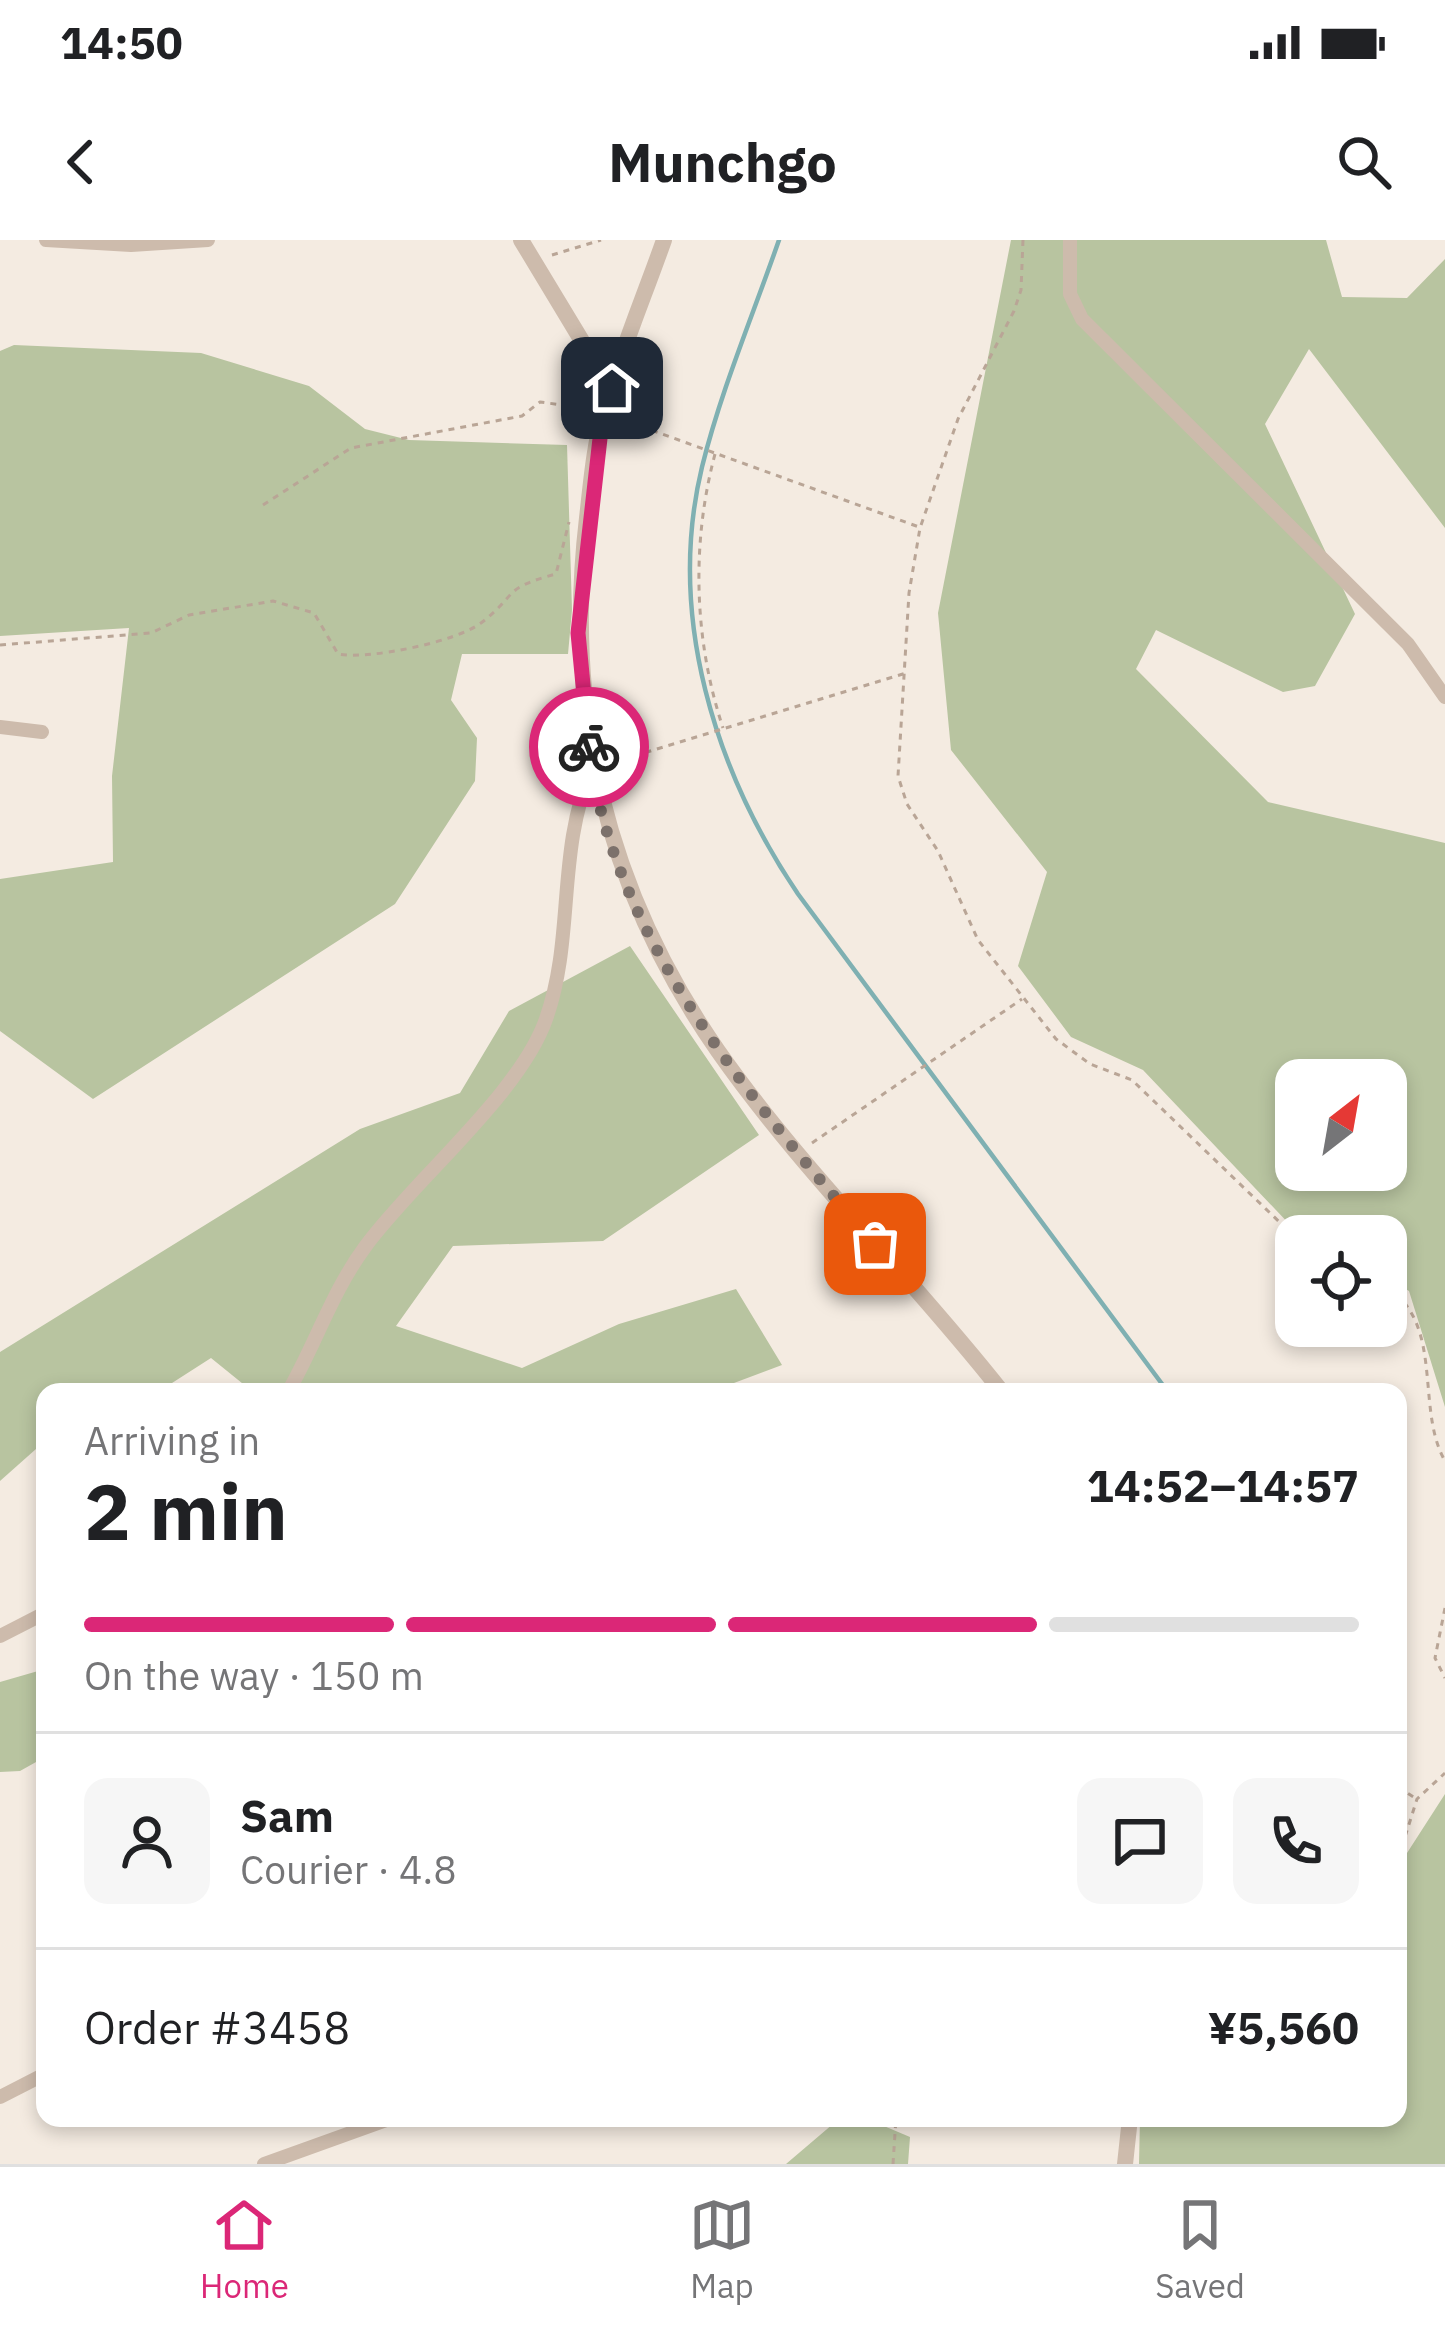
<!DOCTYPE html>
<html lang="en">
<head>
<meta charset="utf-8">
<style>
	:root { --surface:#fff; --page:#f6f6f6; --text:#202124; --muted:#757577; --line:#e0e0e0; --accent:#db2777 }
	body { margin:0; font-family:"IBM Plex Sans",sans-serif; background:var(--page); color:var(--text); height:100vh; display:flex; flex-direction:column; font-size:45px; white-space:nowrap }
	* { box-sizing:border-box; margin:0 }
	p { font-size:39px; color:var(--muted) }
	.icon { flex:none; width:66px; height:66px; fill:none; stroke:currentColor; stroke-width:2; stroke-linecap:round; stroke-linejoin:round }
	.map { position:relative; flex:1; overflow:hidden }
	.drawer { position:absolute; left:36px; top:1143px; width:1371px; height:744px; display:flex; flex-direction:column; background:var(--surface); border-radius:24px; box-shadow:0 6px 18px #0003 }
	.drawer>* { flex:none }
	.needle { width:78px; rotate:31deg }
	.tools { position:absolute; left:1275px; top:819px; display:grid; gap:24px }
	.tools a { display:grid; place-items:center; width:132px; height:132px; border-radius:24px; background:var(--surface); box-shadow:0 6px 18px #0003; font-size:60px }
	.pin { position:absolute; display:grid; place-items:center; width:102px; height:102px; color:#fff; margin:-51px; border-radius:24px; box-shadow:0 6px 18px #0006 }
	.courier { position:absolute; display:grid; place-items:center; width:120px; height:120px; margin:-60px; border:9px solid #db2777; border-radius:50%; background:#fff; color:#222; box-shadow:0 3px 15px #0007 }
	.summary em { font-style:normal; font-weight:800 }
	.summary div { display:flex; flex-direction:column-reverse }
	.summary { display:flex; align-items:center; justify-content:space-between; height:204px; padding:0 48px }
	h1 { font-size:78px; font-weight:800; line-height:90px }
	.bar { display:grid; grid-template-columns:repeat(4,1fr); gap:18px 12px; align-content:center; height:144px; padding:0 48px }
	.bar i { height:15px; border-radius:9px; background:var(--line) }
	.bar .selected { background:var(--accent) }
	.bar p { grid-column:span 4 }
	.line { display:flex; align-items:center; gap:30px; padding:0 48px; border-top:3px solid var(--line) }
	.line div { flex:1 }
	.round { display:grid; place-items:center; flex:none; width:126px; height:126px; border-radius:24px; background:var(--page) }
	.status { display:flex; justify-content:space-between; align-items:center; height:84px; padding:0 60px; background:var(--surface); direction:ltr }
	.status svg { height:33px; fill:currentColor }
	header { display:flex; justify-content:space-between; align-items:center; height:156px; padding:0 48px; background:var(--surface); font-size:54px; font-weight:800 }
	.tab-bar { display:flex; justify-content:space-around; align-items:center; height:168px; border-top:3px solid var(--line); background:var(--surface); font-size:33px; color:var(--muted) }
	.tab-bar a { display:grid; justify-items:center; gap:6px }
	.tab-bar .selected { color:var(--accent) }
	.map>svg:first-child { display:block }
</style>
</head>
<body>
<div class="status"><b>14:50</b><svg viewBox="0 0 49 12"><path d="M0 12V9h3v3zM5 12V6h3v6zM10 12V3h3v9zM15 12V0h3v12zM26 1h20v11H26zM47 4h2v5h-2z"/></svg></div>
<header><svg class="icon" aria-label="back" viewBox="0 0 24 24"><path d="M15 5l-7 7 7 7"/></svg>Munchgo<svg class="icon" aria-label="search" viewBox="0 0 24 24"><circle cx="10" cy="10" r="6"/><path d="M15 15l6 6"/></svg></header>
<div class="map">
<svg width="1445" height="1924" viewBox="0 0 1445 1924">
	<rect width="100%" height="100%" fill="#f4ebe1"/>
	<path fill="#b8c4a0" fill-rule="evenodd" d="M1011 0H1326L1342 57 1407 58 1445 19V288L1309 109 1265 184 1355 374 1315 446 1283 452 1156 390 1136 429 1268 562 1445 603V1167L1409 1051 1386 1038V996H1308L1293 988 1143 830 1071 797 1018 726 1047 632 951 510 938 373ZM1296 840H1386V930H1296Z
		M14 105 201 113 309 146 365 189 409 200 567 205 572 370 568 414H462L451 460 477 498 475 541 395 664 93 859 0 791V639L113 622 112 536 129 388 0 396V111Z
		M630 706 759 895 603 1001 453 1006 396 1086 522 1128 619 1084 736 1049 782 1125 710 1152H253L211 1118 158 1152H45V1201L0 1241V1112L360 889 460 853 509 771Z
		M45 1429V1517L20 1531 0 1532V1442Z
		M1445 1554V1924H1139L1140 1878H1398V1627Z
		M840 1878H865L910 1897 908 1924H786Z"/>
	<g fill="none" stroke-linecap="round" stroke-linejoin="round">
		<path stroke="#7fb0b2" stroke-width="4.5" d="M779 0C753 75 721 150 702 227 666 376 715 531 798 654L1168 1152"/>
		<path stroke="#b9a596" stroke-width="3" stroke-dasharray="6 6" stroke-linecap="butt" d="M1023 0 1021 50 1014 71 958 179 920 288 909 353 898 536 907 564 938 611 978 700 1056 799 1090 824 1132 840 1296 998
			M552 15 601 0
			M618 178 919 287
			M715 214C691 304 694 400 723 488
			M263 265 351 208 522 176 540 162 585 168
			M0 405 151 393 189 375 273 361 314 373 338 414C368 420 456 402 481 383 519 354 500 349 556 334L569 282
			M611 523 906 433
			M812 903 1022 759
			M1386 1047C1445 1083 1415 1169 1445 1221
			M1445 1368 1435 1418 1445 1438
			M1398 1547 1415 1558
			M1398 1619 1417 1559 1445 1533
			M893 1924 896 1878"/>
		<path stroke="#cdbbac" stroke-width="14" d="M46 0 131 5 208 0
			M1070 0V54L1082 79 1408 404 1445 457
			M0 487 42 492
			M288 1152C315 1105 333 1050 365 1007 413 941 520 854 546 779 575 697 556 612 592 528
			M0 1396 45 1373
			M0 1857 45 1834
			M264 1924 392 1878"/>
		<path stroke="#cdbbac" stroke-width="16" d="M521 0 585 106 620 124
			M664 0C644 57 620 113 604 171 594 205 591 243 587 278 564 471 606 650 718 811 803 932 911 1036 1002 1152
			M1125 1924 1130 1878"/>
	</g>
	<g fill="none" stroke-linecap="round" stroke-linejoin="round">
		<path stroke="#7c716b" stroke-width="12" stroke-dasharray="0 21.6" d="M589 507C611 697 755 865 875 1004"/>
		<path stroke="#db2777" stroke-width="15" d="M589 507 578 393 603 172 612 148"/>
	</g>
</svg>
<div class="tools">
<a><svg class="needle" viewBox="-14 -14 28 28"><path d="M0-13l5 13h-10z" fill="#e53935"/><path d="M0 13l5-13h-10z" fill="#757577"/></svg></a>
<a><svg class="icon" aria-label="locate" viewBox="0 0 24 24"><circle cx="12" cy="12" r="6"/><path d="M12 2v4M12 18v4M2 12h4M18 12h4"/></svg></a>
</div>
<div class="pin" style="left:875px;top:1004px;background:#ea580c"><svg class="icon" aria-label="bag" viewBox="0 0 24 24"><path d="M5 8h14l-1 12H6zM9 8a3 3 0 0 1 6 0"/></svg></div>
<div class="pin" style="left:612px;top:148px;background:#1f2937"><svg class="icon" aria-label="home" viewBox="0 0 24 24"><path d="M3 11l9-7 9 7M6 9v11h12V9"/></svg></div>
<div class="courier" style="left:589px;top:507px"><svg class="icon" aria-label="bike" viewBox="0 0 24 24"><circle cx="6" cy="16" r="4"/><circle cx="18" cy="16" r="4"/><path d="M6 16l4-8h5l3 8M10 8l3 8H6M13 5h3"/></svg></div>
<section class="drawer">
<div class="summary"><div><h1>2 min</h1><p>Arriving in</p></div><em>14:52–14:57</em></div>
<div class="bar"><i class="selected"></i><i class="selected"></i><i class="selected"></i><i></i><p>On the way · 150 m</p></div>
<div class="line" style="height:216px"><a class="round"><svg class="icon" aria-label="person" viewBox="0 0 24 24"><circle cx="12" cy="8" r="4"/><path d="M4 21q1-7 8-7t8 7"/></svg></a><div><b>Sam</b><p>Courier · 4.8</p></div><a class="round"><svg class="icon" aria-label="chat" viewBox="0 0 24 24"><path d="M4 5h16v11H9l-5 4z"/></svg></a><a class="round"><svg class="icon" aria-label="phone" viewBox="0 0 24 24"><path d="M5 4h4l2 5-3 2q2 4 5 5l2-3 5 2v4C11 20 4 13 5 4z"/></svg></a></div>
<div class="line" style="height:156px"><div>Order #3458</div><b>¥5,560</b></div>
</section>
</div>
<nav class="tab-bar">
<a class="selected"><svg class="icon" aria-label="home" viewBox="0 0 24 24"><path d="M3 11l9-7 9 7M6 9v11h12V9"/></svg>Home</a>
<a><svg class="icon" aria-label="map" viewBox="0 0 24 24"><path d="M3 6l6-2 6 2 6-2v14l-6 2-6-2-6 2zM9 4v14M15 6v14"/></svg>Map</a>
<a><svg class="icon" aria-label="saved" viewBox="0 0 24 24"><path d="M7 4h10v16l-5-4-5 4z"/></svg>Saved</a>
</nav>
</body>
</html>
